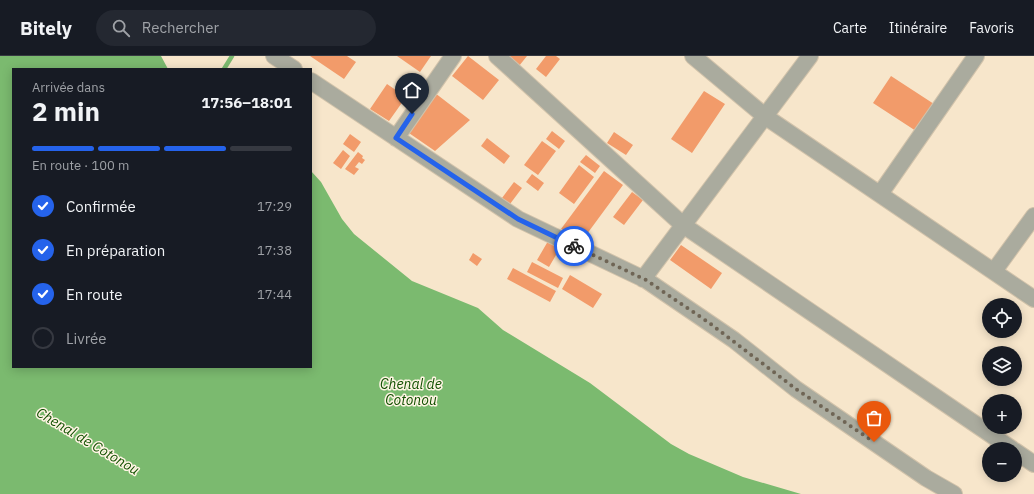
<!DOCTYPE html>
<html lang="fr">
<head>
<meta charset="utf-8">
<style>
	:root { --surface:#171b24; --page:#242831; --text:#f1f3f6; --muted:#9ea1a6; --line:#363941; --accent:#2563eb }
	body { margin:0; font-family:"IBM Plex Sans",sans-serif; background:var(--page); color:var(--text); height:100vh; display:flex; flex-direction:column; font-size:15px; white-space:nowrap }
	* { box-sizing:border-box; margin:0 }
	p { font-size:13px; color:var(--muted) }
	.icon { flex:none; width:22px; height:22px; fill:none; stroke:currentColor; stroke-width:2; stroke-linecap:round; stroke-linejoin:round }
	.map { position:relative; flex:1; overflow:hidden }
	.drawer { position:absolute; left:12px; top:12px; width:300px; height:300px; display:flex; flex-direction:column; background:var(--surface); border-radius:0px; box-shadow:0 2px 10px #0003 }
	.drawer>* { flex:none }
	.buttons { position:absolute; left:982px; top:242px; display:grid; gap:8px }
	.buttons a { display:grid; place-items:center; width:40px; height:40px; border-radius:50%; background:var(--surface); box-shadow:0 2px 10px #0003; font-size:20px }
	.pin { position:absolute; display:grid; place-items:center; width:34px; height:34px; color:#fff; margin:-41px -17px; border-radius:50% 50% 50% 0; rotate:-45deg; box-shadow:0 0 4px #0007 }
	.pin .icon { rotate:45deg }
	.courier { position:absolute; display:grid; place-items:center; width:40px; height:40px; margin:-20px; border:3px solid #2563eb; border-radius:50%; background:#fff; color:#222; box-shadow:0 1px 5px #0007 }
	.headline em { font-style:normal; font-weight:800 }
	.headline div { display:flex; flex-direction:column-reverse }
	.headline { display:flex; align-items:center; justify-content:space-between; height:68px; padding:0 20px }
	h1 { font-size:26px; font-weight:800; line-height:30px }
	.bar { display:grid; grid-template-columns:repeat(4,1fr); gap:6px 4px; align-content:center; height:48px; padding:0 20px }
	.bar i { height:5px; border-radius:3px; background:var(--line) }
	.bar .selected { background:var(--accent) }
	.bar p { grid-column:span 4 }
	ol { padding:0 20px; list-style:none }
	li { display:flex; align-items:center; gap:12px; height:44px }
	li p { margin-inline-start:auto }
	li .icon { padding:4px; border-radius:50%; background:var(--accent); color:#fff; stroke-width:4 }
	li:last-child { color:var(--muted) }
	li i { width:22px; height:22px; border:2px solid var(--line); border-radius:50% }
	header { display:flex; align-items:center; gap:24px; box-sizing:border-box; height:56px; padding:0 20px; background:var(--surface); border-bottom:1px solid var(--line) }
	header strong { font-size:19px }
	nav { display:flex; gap:22px; margin-inline-start:auto; font-size:14px }
	.search { width:280px; height:36px; background:var(--page); display:flex; align-items:center; gap:10px; box-sizing:border-box; padding:0 14px; border-radius:22px; color:var(--muted); font-size:15px }
	.map>svg:first-child { display:block }
</style>
</head>
<body>
<header>
<strong>Bitely</strong>
<div class="search"><svg class="icon" aria-label="search" viewBox="0 0 24 24"><circle cx="10" cy="10" r="6"/><path d="M15 15l6 6"/></svg>Rechercher</div>
<nav><a>Carte</a><a>Itinéraire</a><a>Favoris</a></nav>
</header>
<div class="map">
<svg width="1034" height="438" viewBox="0 0 1034 438">
	<rect width="100%" height="100%" fill="#f7e6cb"/>
	<path fill="#7bba6f" d="M0 0H161L168 13H13V311H311V115L321 126 342 163 354 178 412 225 478 252 503 274 590 327 671 388 689 398 743 421 801 438H0Z"/>
	<g fill="none" stroke-linecap="round" stroke-linejoin="round">
		<path stroke="#7bba6f" stroke-width="4.5" d="M224 13 232 0"/>
	</g>
	<path fill="#f29b6a" d="M310 0H347L356 6 344 23Z
		M397 0H431L420 16Z
		M468 0 499 24 483 44 452 20Z
		M510 0H527L519 10 508 2Z
		M546 0H556L560 3 546 21 536 13Z
		M891 20 934 48 916 75 873 47Z
		M387 28 406 41 389 65 370 53Z
		M704 35 725 48 692 97 671 83Z
		M435 37 470 64 435 95 406 75Z
		M552 75 565 85 559 93 546 83Z
		M614 76 633 89 626 99 607 87Z
		M350 78 361 86 354 96 343 88Z
		M487 82 510 100 504 108 481 90Z
		M542 85 556 95 538 119 524 109Z
		M343 94 350 100 341 113 333 107Z
		M358 96 363 100 362 102 365 104 362 108 359 106 355 111 359 113 354 119 345 113Z
		M586 99 600 110 595 117 580 106Z
		M579 109 594 121 574 148 559 137Z
		M604 115 623 129 584 182 561 173Z
		M532 118 544 127 538 135 526 126Z
		M514 126 522 132 510 148 502 142Z
		M632 136 643 144 624 169 613 161Z
		M551 180 563 187 549 211 537 204Z
		M681 189 722 217 711 233 670 204Z
		M473 197 482 203 477 210 469 204Z
		M532 206 563 222 558 232 527 216Z
		M513 212 556 235 550 246 507 223Z
		M570 219 602 238 593 252 562 233Z"/>
	<g fill="none" stroke-linecap="round" stroke-linejoin="round">
		<defs>
			<path id="street" d="M274 0 294 13
				M497 0 683 169 1012 393
				M693 0 766 61 1034 243
				M311 25 518 163 646 224 734 284 796 333 926 422 954 438
				M396 82 453 0
				M880 138 976 0
				M994 215 1034 160
				M643 223 810 0
				M1015 395 1034 408"/>
		</defs>
		<use href="#street" stroke="#d1c2aa" stroke-width="18"/>
		<use href="#street" stroke="#aaab9e" stroke-width="16"/>
	</g>
	<g fill="none" stroke-linecap="round" stroke-linejoin="round">
		<path stroke="#6f6555" stroke-width="4" stroke-dasharray="0 7.2" d="M574 190 646 224 708 266 796 333 874 386"/>
		<path stroke="#2563eb" stroke-width="5" d="M412 58 396 82 518 163 574 190"/>
	</g>
	<g text-anchor="middle" stroke-width="3" stroke-linejoin="round" paint-order="stroke">
		<g font-size="14" font-style="italic" fill="#125101" stroke="#fff4e4">
			<text x="411" y="333">Chenal de<tspan x="411" dy="16">Cotonou</tspan></text>
			<text transform="translate(88 385) rotate(31)" y="5">Chenal de Cotonou</text>
		</g>
	</g>
</svg>
<div class="buttons">
<a><svg class="icon" aria-label="locate" viewBox="0 0 24 24"><circle cx="12" cy="12" r="6"/><path d="M12 2v4M12 18v4M2 12h4M18 12h4"/></svg></a>
<a><svg class="icon" aria-label="layers" viewBox="0 0 24 24"><path d="M12 4l9 5-9 5-9-5zM3 14l9 5 9-5"/></svg></a>
<a>+</a>
<a>−</a>
</div>
<div class="pin" style="left:874px;top:386px;background:#ea580c"><svg class="icon" aria-label="bag" viewBox="0 0 24 24"><path d="M5 8h14l-1 12H6zM9 8a3 3 0 0 1 6 0"/></svg></div>
<div class="pin" style="left:412px;top:58px;background:#1f2937"><svg class="icon" aria-label="home" viewBox="0 0 24 24"><path d="M3 11l9-7 9 7M6 9v11h12V9"/></svg></div>
<div class="courier" style="left:574px;top:190px"><svg class="icon" aria-label="bike" viewBox="0 0 24 24"><circle cx="6" cy="16" r="4"/><circle cx="18" cy="16" r="4"/><path d="M6 16l4-8h5l3 8M10 8l3 8H6M13 5h3"/></svg></div>
<section class="drawer">
<div class="headline"><div><h1>2 min</h1><p>Arrivée dans</p></div><em>17:56–18:01</em></div>
<div class="bar"><i class="selected"></i><i class="selected"></i><i class="selected"></i><i></i><p>En route · 100 m</p></div>
<ol>
<li><svg class="icon" aria-label="check" viewBox="0 0 24 24"><path d="M5 12l5 5 9-10"/></svg>Confirmée<p>17:29</p></li>
<li><svg class="icon" aria-label="check" viewBox="0 0 24 24"><path d="M5 12l5 5 9-10"/></svg>En préparation<p>17:38</p></li>
<li><svg class="icon" aria-label="check" viewBox="0 0 24 24"><path d="M5 12l5 5 9-10"/></svg>En route<p>17:44</p></li>
<li><i></i>Livrée</li>
</ol>
</section>
</div>
</body>
</html>
